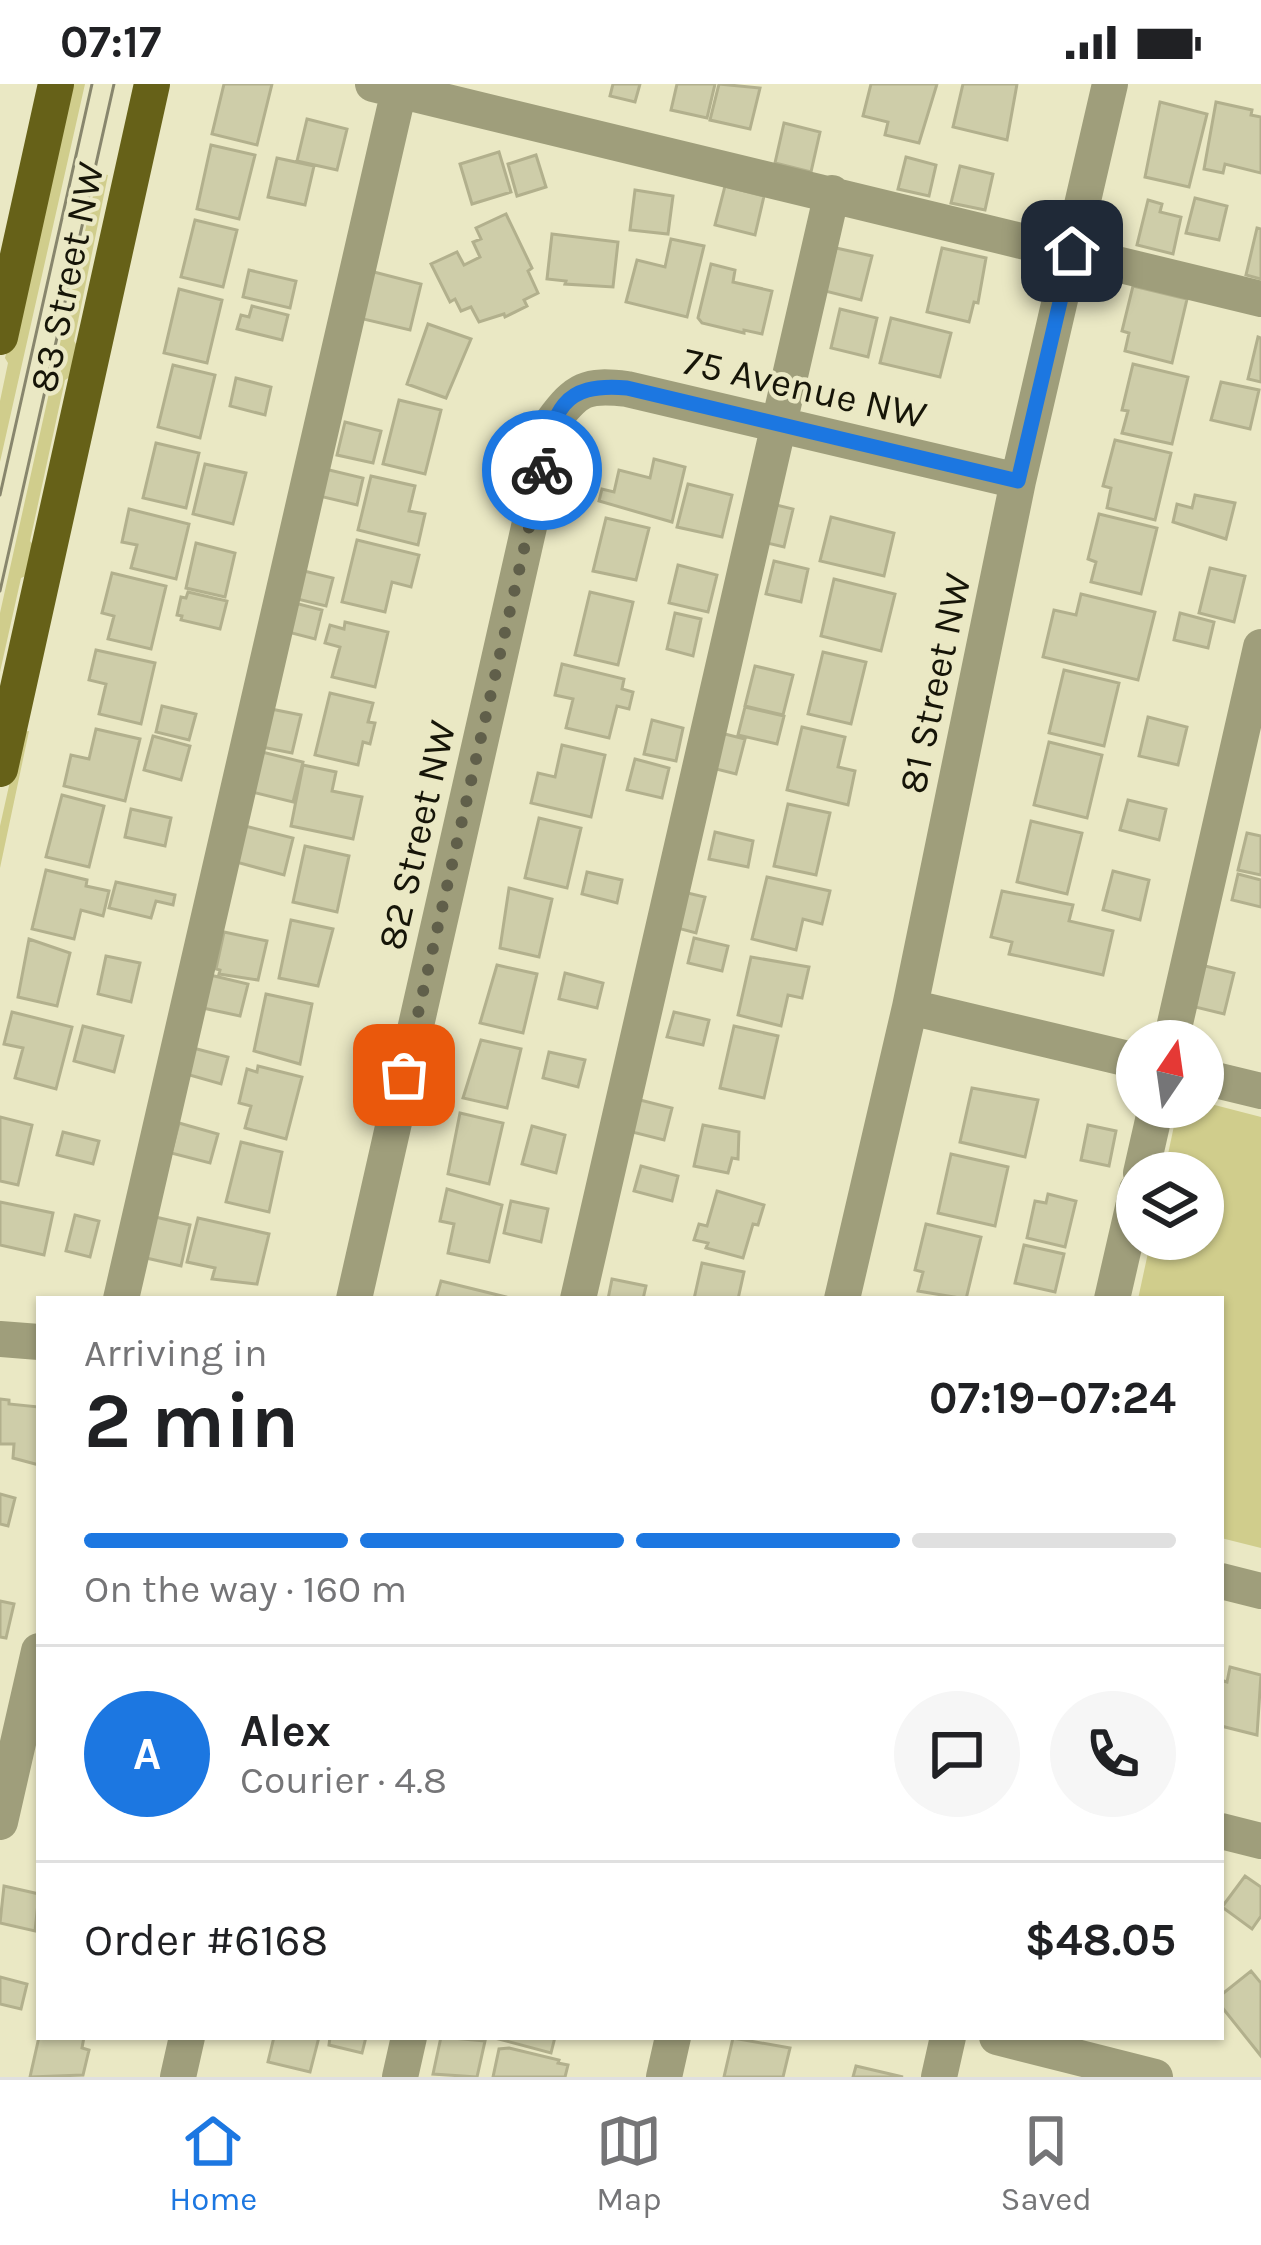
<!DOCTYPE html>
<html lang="en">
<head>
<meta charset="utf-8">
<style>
	:root { --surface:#fff; --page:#f6f6f6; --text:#202124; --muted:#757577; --line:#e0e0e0; --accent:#1c77e1 }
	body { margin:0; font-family:Karla,sans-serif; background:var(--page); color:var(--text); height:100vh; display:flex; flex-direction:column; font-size:45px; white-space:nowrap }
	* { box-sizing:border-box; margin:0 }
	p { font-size:39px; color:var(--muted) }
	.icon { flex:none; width:66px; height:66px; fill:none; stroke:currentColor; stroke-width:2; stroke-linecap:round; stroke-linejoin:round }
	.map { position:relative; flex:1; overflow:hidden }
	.panel { position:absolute; left:36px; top:1212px; width:1188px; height:744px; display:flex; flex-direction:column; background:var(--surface); border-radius:0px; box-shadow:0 3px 9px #0004 }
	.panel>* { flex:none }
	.needle { width:78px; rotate:13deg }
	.tools { position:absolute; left:1116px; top:936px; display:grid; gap:24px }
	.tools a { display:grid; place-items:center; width:108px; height:108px; border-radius:50%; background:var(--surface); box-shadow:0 3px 9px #0004; font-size:60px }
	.pin { position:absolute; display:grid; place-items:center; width:102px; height:102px; color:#fff; margin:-51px; border-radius:24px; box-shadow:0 6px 18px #0006 }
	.courier { position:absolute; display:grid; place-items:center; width:120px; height:120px; margin:-60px; border:9px solid #1c77e1; border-radius:50%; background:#fff; color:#222; box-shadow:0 3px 15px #0007 }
	.summary em { font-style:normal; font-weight:700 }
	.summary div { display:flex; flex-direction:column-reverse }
	.summary { display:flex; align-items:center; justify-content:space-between; height:204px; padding:0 48px }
	h1 { font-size:78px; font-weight:700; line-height:90px }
	.bar { display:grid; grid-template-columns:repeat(4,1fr); gap:18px 12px; align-content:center; height:144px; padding:0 48px }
	.bar i { height:15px; border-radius:9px; background:var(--line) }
	.bar .current { background:var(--accent) }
	.bar p { grid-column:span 4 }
	.line { display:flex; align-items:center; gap:30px; padding:0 48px; border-top:3px solid var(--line) }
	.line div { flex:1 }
	.round { display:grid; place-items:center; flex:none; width:126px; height:126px; border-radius:63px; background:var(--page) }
	.status { display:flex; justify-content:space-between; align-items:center; height:84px; padding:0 60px; background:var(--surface); direction:ltr }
	.status svg { height:33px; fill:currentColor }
	.menu { display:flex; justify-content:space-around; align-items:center; height:168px; border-top:3px solid var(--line); background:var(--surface); font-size:33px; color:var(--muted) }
	.menu a { display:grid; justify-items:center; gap:6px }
	.menu .current { color:var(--accent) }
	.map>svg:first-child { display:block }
</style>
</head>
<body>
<div class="status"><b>07:17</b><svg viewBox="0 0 49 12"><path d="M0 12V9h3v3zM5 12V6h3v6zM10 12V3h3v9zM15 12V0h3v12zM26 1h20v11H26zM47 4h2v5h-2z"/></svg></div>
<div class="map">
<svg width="1261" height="1993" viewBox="0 0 1261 1993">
	<rect width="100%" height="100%" fill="#eae8c4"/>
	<path fill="#d0cd8c" d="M71 0H85L0 378V317L8 279 5 274Z
		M98 89 108 91 74 257 78 263 70 293 65 296 30 457 33 461 26 492 21 494 0 588V529Z
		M29 647 0 784V742L21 648Z
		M1203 1018 1261 1033V1464L1221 1454V1215H1138L1151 1155H1203V1089H1164L1178 1023H1203Z"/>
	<path fill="#cecda9" stroke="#b2b08d" stroke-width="3" d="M224 0H272L257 61 212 50Z
		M613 0H640L635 18 610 12Z
		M677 0H715L707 34 671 26Z
		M719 0 760 4 750 45 710 36Z
		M871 0H937L919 59 885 51 888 38 863 32Z
		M963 0H1017L1007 56 953 43Z
		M1160 18 1207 30 1189 103 1145 93Z
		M1216 18 1252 26 1251 31 1261 33V89L1225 80 1223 89 1204 85Z
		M307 35 347 45 337 86 297 77Z
		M784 39 820 48 811 88 775 79Z
		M211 61 255 71 239 135 197 125Z
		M499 68 511 108 472 120 460 80Z
		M536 71 546 103 517 112 508 80Z
		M906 73 936 81 929 112 898 105Z
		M277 74 314 82 305 121 268 113Z
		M960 82 993 90 985 126 951 119Z
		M725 102 764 112 755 151 715 141Z
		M635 106 673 112 668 150 630 146Z
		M1195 114 1227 122 1219 156 1186 149Z
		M1148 116 1162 120 1160 128 1181 133 1173 170 1137 161Z
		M506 130 532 184 528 187 538 209 524 216 527 222 505 233 504 230 479 238 471 223 461 227 455 215 450 218 431 180 457 168 464 181 480 173 473 158 481 155 476 144Z
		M195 136 237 146 223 203 181 193Z
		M1257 144 1261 145V195L1246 191Z
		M552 150 618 158 613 203 565 200 566 197 547 195Z
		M671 155 704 162 687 233 626 218 637 176 665 183Z
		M836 164 872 172 861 216 825 207Z
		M942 164 986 174 978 219 974 218 969 238 927 228Z
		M711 180 735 186 733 198 772 207 762 250 744 246V249L702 239 698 234Z
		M249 186 296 197 290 224 243 213Z
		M370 187 421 200 410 246 359 234Z
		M1133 202 1187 215 1172 279 1125 267 1129 249 1122 247Z
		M179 205 222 216 207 279 164 269Z
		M252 222 288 231 282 256 237 245 241 231 249 233Z
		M840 225 877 234 868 273 831 264Z
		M891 234 951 249 940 293 880 279Z
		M428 240 471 255 446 314 407 300Z
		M1258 253 1261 254V298L1248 295Z
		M1133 280 1188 293 1172 360 1122 349 1128 327 1122 326Z
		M173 281 215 291 200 354 158 343Z
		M236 294 271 303 265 331 230 322Z
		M1221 298 1259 306 1250 345 1211 336Z
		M399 316 441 326 425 390 383 380Z
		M345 338 381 347 373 379 337 371Z
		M1115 356 1171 369 1155 436 1107 424 1111 404 1103 402Z
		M156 359 199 369 186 424 143 414Z
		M654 375 685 383 672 438 599 417 602 405 614 408 619 386 650 394Z
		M205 380 246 389 233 440 193 430Z
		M325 385 363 394 357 421 319 412Z
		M371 392 415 402 409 427 425 430 418 461 358 446Z
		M688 400 732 411 722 453 677 443Z
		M1195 411 1235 419 1226 455 1173 438 1177 420 1192 424Z
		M764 418 793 425 784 463 755 456Z
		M129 425 189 440 176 495 131 484 137 461 122 458Z
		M1099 430 1157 444 1141 510 1091 498 1096 478 1088 475Z
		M831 433 894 449 884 492 820 477Z
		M606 434 649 444 636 496 593 487Z
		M357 456 419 471 411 503 392 498 385 528 342 518Z
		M196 459 235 469 225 513 186 504Z
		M774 477 808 485 801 518 766 510Z
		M678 481 717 491 708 528 669 519Z
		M1210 484 1245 492 1234 538 1199 529Z
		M300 486 333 494 326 522 293 514Z
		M112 489 166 502 151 565 108 555 114 532 102 529Z
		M834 495 895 510 881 567 821 552Z
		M188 508 227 517 220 545 181 536 182 532 177 531 181 513 186 514Z
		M590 508 633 518 618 581 575 571Z
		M1081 510 1155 528 1138 596 1043 573 1054 526 1076 531Z
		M291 518 322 526 315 555 284 547Z
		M675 529 701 535 693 572 667 565Z
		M1180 529 1214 538 1208 564 1174 556Z
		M345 538 388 548 375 603 332 593 340 563 325 559 330 541 344 545Z
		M96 566 155 579 141 640 99 630 106 600 89 596Z
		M823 568 866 578 851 640 808 630Z
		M562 580 624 595 622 605 633 608 629 625 617 622 609 654 566 644 573 615 555 611Z
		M755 582 793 591 783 631 745 622Z
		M1064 586 1119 599 1104 662 1049 649Z
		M330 609 373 619 368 638 375 639 370 660 363 658 358 681 315 671Z
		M162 622 196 630 189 656 156 648Z
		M745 623 784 632 777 660 738 651Z
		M266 624 301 631 292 669 257 662Z
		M1148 633 1187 643 1178 681 1139 672Z
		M652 636 683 644 676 677 644 670Z
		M802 643 845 653 838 683 855 687 848 721 787 706Z
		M96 645 140 655 125 717 64 702 71 671 89 675Z
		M713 647 745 655 736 690 704 682Z
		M153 652 190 662 181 696 144 686Z
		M1049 658 1102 671 1087 734 1034 721Z
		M562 661 605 671 591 733 531 719 538 689 555 693Z
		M262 668 303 678 293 718 252 708Z
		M635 675 669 684 662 714 627 706Z
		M303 681 336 688 332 707 362 713 353 755 291 742Z
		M62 711 104 722 89 783 46 773Z
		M1128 716 1166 725 1159 756 1120 746Z
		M788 720 830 729 816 791 774 782Z
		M131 725 171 734 165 762 125 753Z
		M539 734 581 744 567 804 525 794Z
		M1031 737 1082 749 1067 810 1017 798Z
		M245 742 293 754 284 791 236 778Z
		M715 748 753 757 748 783 709 775Z
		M1247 749 1261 752V791L1238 786Z
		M305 762 349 772 337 828 293 818Z
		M46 786 87 796 86 802 109 807 103 832 81 826 74 855 32 845Z
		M1113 787 1149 796 1140 836 1103 826Z
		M587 788 622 796 617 819 582 810Z
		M1238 790 1261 796V823L1232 816Z
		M767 793 830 807 822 840 803 835 796 866 752 855Z
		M116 798 175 811 173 821 156 817 151 834 109 824Z
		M509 804 552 815 539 873 500 864Z
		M679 807 705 813 696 849 670 842Z
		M1002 807 1073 821 1069 837 1113 847 1103 891 1009 870 1012 858 991 853Z
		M291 836 333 845 318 902 279 894Z
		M224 848 267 857 258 896 219 890 220 886 216 885Z
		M694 854 728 862 722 887 688 879Z
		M29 855 70 869 57 922 18 913Z
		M106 872 140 879 131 918 98 910Z
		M751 873 809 883 802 914 788 911 781 942 738 931Z
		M1197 880 1234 889 1224 930 1187 921Z
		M497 881 537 890 523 949 480 939Z
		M565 889 603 899 597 924 559 915Z
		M210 891 248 900 240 932 203 924Z
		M266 910 312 920 300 980 254 967Z
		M12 928 72 943 56 1005 15 994 23 964 4 960Z
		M674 928 709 936 703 961 667 953Z
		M83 942 123 952 114 988 74 977Z
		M734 942 778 952 764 1014 720 1004Z
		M481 956 521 965 507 1024 463 1014Z
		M193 964 228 973 221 1000 186 990Z
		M549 968 585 976 578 1003 543 994Z
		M258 982 302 993 286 1055 245 1044 251 1022 239 1019 247 985 257 988Z
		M972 1004 1038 1016 1025 1073 960 1058Z
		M640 1016 672 1024 664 1056 632 1048Z
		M460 1029 503 1039 489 1100 448 1090Z
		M0 1033 32 1041 18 1101 0 1097Z
		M179 1039 218 1050 210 1079 171 1069Z
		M703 1041 739 1048 738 1075 732 1074 728 1089 694 1082Z
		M1088 1041 1116 1047 1109 1082 1081 1076Z
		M532 1042 565 1051 556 1089 522 1080Z
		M63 1048 99 1057 93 1080 57 1071Z
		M241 1058 282 1068 269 1128 226 1118Z
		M951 1070 1008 1083 995 1142 938 1129Z
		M641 1082 678 1092 672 1117 634 1107Z
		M447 1105 502 1121 489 1178 448 1169 454 1140 440 1137Z
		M717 1107 764 1121 758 1141 753 1140 743 1174 706 1164 708 1159 694 1156 699 1140 707 1142Z
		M1048 1110 1076 1117 1065 1163 1027 1154 1035 1117 1046 1119Z
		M511 1117 548 1125 541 1158 504 1149Z
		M0 1118 53 1129 44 1171 0 1161Z
		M75 1131 99 1137 90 1173 66 1167Z
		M151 1132 190 1141 181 1182 142 1173Z
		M198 1134 269 1150 257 1200 212 1195 215 1184 187 1178Z
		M926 1140 981 1153 966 1215 918 1207 923 1188 915 1186Z
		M1024 1161 1064 1170 1055 1208 1015 1199Z
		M702 1179 744 1188 738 1215H694Z
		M612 1195 646 1202 643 1215H608Z
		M441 1197 506 1213V1215H436Z
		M0 1315 9 1316V1320L39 1323V1381L13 1374 14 1360H0Z
		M0 1410 15 1414 8 1442 0 1440Z
		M0 1517 14 1520 6 1554 0 1553Z
		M1230 1583 1261 1591 1257 1651 1221 1642V1596L1227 1598Z
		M1245 1792 1261 1803V1832L1252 1845 1222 1823Z
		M4 1802 39 1810 35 1847 0 1839Z
		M1251 1887 1261 1899V1972L1221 1922V1911Z
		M0 1893 27 1900 21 1925 0 1920Z
		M39 1953H84L82 1964 89 1966 83 1991 30 1993Z
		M274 1953H319L310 1988 268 1978Z
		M330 1953H366L362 1969 329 1961Z
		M441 1953 485 1957 477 1993 433 1990Z
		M491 1953H555L551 1969Z
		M733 1954 790 1964 783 1993H724Z
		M509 1964 559 1976 558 1979 568 1981 565 1993H493L499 1965Z
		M856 1982 903 1993H853Z"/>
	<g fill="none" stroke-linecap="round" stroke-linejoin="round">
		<path stroke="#9f9e7b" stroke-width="36" d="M373 0 1261 215
			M910 923 1137 977
			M1171 957 1261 563
			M1203 993 1261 1007
			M1141 1089 1156 1023
			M121 1215 399 6
			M354 1215 553 337C577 305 586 300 627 305L1018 397
			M578 1215 832 109
			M842 1215 910 923 1018 397 1110 0
			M1112 1215 1137 1106
			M0 1255 39 1258
			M1221 1497 1261 1507
			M0 1738 39 1567
			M1221 1747 1261 1757
			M997 1953 1155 1993
			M178 1993 187 1953
			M400 1993 409 1953
			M664 1993 673 1953
			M939 1993 948 1953"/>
		<path stroke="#666118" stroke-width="36" d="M0 253 56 0
			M0 685 152 0"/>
		<path stroke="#88866d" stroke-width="3" d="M0 411 92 0
			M0 507 114 0"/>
	</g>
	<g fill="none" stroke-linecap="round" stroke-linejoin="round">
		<path stroke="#605f4a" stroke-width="12" stroke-dasharray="0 21.6" d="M404 991 542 386"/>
		<path stroke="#1c77e1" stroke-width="15" d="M542 386C554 329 559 298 627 304L1018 397 1072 167"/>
	</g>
	<g text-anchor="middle" stroke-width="9" stroke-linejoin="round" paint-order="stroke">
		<g font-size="39" fill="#161508" stroke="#eae8c4">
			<text transform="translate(66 193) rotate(-78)" y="14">83 Street NW</text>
			<text transform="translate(805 303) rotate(13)" y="14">75 Avenue NW</text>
			<text transform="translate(934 599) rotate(-78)" y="14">81 Street NW</text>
			<text transform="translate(416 751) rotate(-77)" y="14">82 Street NW</text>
		</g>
	</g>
</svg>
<div class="tools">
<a><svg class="needle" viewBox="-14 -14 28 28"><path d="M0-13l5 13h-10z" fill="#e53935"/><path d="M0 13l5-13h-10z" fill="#757577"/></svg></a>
<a><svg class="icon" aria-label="layers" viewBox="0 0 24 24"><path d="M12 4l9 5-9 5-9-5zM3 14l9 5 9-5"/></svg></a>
</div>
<div class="pin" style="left:404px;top:991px;background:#ea580c"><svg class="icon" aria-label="bag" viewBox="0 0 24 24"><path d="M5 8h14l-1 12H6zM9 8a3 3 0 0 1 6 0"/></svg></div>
<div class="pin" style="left:1072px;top:167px;background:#1f2937"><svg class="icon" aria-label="home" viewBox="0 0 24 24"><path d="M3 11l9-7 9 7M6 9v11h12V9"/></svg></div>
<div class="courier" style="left:542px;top:386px"><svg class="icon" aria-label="bike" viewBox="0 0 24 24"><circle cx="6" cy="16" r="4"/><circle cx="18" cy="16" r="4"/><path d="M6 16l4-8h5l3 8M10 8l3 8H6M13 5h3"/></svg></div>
<section class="panel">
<div class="summary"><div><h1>2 min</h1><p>Arriving in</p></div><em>07:19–07:24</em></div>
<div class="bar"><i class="current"></i><i class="current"></i><i class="current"></i><i></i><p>On the way · 160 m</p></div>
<div class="line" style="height:216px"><b class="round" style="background:var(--accent);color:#fff">A</b><div><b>Alex</b><p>Courier · 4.8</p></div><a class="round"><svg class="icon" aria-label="chat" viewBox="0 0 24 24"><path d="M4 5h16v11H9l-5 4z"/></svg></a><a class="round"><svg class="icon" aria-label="phone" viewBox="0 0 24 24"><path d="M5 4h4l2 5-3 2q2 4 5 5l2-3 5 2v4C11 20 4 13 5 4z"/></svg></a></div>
<div class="line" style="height:156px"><div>Order #6168</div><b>$48.05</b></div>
</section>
</div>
<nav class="menu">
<a class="current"><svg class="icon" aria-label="home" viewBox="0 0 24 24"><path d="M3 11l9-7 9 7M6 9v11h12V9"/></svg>Home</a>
<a><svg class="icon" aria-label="map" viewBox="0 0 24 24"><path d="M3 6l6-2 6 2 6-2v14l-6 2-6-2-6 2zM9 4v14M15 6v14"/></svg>Map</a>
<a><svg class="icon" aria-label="saved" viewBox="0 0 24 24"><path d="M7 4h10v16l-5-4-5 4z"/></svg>Saved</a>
</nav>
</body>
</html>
